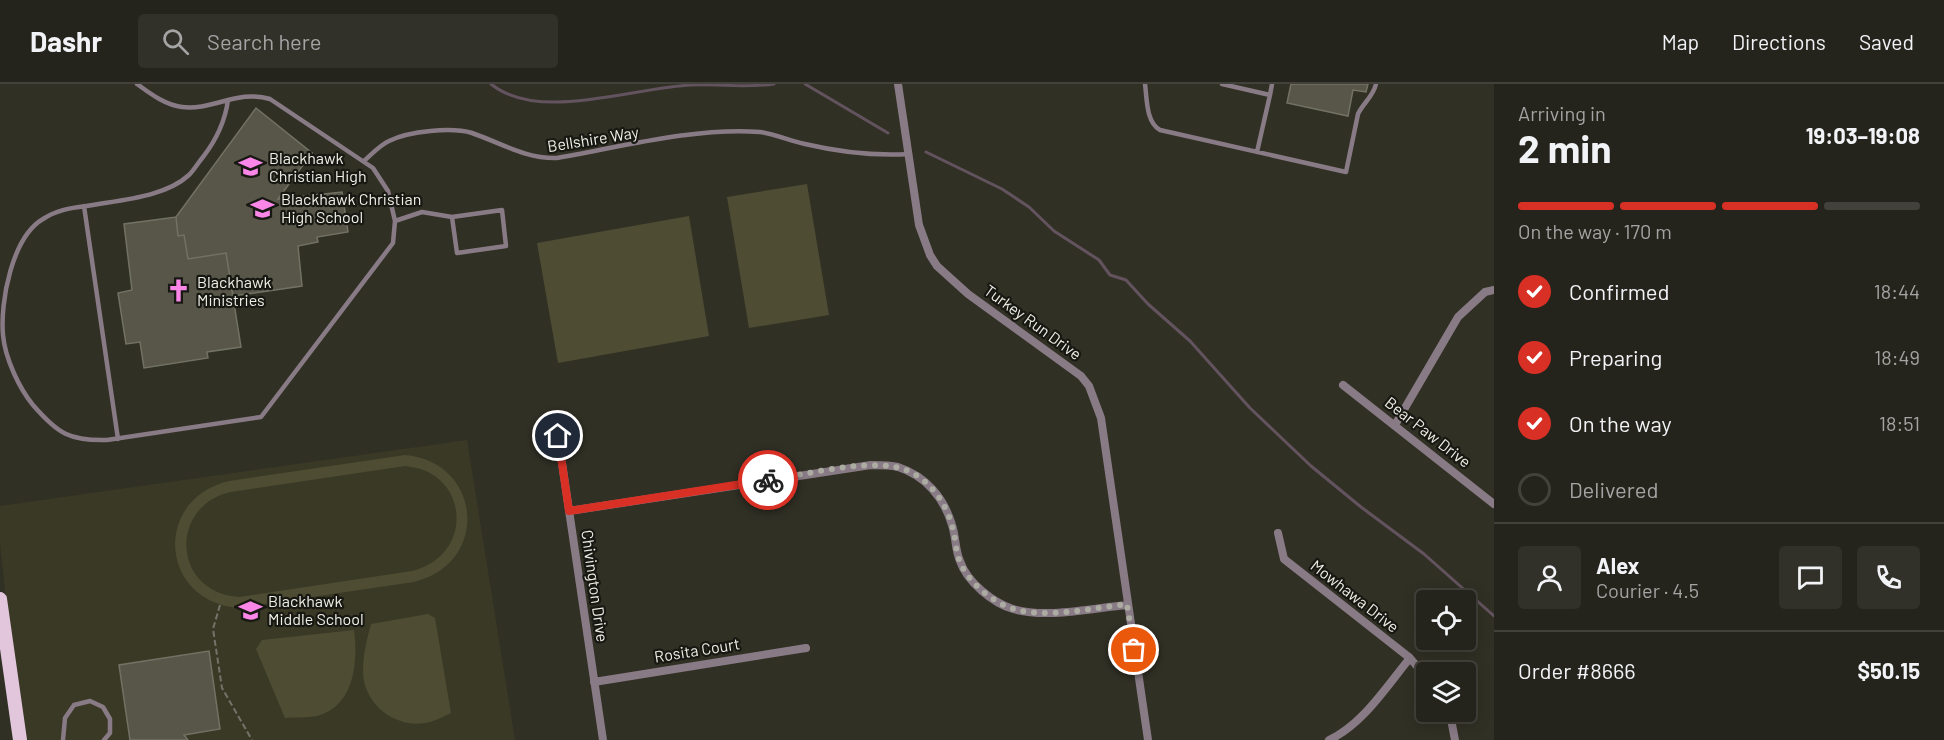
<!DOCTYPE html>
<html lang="en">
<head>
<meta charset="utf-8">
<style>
	:root { --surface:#25241c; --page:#313029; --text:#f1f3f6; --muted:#a3a4a3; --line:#42413b; --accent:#d93025 }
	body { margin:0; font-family:Barlow,sans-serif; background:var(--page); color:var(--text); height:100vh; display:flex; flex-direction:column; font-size:22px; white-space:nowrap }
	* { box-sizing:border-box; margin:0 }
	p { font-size:20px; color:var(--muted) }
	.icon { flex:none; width:33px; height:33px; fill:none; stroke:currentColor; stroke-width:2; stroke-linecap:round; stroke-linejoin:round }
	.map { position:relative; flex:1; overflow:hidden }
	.drawer { display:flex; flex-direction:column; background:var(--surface); width:450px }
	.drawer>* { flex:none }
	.controls { position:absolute; left:1416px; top:506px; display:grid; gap:12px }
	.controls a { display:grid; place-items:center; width:60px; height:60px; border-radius:6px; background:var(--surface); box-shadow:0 3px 15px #0003,0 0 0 2px var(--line); font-size:30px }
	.pin { position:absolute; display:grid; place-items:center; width:51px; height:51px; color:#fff; margin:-26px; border:3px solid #fff; border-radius:50%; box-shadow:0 2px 6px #0007 }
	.courier { position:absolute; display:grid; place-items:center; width:60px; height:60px; margin:-30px; border:4px solid #d93025; border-radius:50%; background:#fff; color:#222; box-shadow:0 2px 8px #0007 }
	.head em { font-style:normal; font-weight:700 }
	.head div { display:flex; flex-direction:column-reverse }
	.head { display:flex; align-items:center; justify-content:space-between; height:102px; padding:0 24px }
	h1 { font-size:39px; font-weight:700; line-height:45px }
	.bar { display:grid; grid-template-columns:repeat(4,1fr); gap:9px 6px; align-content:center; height:72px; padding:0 24px }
	.bar i { height:8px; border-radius:4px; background:var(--line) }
	.bar .active { background:var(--accent) }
	.bar p { grid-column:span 4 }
	.line { display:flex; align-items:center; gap:15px; padding:0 24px; border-top:2px solid var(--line) }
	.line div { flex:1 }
	.round { display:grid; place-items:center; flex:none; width:63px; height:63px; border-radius:6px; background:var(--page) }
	ol { padding:0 24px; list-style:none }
	li { display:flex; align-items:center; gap:18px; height:66px }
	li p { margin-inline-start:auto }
	li .icon { padding:6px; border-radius:50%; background:var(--accent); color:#fff; stroke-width:4 }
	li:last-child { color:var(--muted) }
	li i { width:33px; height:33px; border:3px solid var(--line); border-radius:50% }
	header { display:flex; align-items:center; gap:36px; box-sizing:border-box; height:84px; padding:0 30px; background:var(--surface); border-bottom:2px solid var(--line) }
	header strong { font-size:28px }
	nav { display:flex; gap:33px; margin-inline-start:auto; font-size:21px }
	.search { width:420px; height:54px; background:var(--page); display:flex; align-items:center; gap:15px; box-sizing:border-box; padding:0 21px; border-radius:6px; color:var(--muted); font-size:22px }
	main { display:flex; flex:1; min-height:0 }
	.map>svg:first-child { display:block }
</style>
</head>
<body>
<header>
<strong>Dashr</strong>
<div class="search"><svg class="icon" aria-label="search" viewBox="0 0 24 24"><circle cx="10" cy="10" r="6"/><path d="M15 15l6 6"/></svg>Search here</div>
<nav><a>Map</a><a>Directions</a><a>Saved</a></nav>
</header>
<main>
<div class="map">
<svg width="1494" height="656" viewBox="0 0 1494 656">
	<rect width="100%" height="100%" fill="#313025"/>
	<path fill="#3a3926" d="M467 356 515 656H26L14 592 0 459V422Z"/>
	<path fill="#4e4c32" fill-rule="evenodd" d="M807 100 829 231 749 244 727 113Z
		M689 132 709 252 558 279 537 159Z
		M405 371C483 378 490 480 414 498L237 524C159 516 153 415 229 397ZM405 382C470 387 475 472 412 487L239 513C174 509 167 424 230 408Z
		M428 530 435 534 451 629C444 632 437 636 430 638 403 645 375 629 366 604 359 587 366 558 371 540Z
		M354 546C358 578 355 622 317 632 307 634 295 633 285 634L256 565 262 556Z"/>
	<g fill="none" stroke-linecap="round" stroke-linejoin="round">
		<path stroke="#63535e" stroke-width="3" d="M491 0C539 39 634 3 692 1 719 0 746 4 774 0
			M805 0 888 49
			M926 68 1002 105 1029 123 1054 147 1099 176 1110 191 1126 196 1148 220 1190 257 1250 324 1311 382 1361 423 1424 470 1494 532"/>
	</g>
	<path fill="#575649" stroke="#727264" stroke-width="1.5" d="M1291 0H1368L1366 8 1353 6 1348 32 1287 19Z
		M256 24 312 69 278 115 342 108 348 148 317 153 318 158 298 162 302 202 233 212 226 169 188 175 184 151 178 152 176 133Z
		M176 133 178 152 184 151 188 175 226 169 241 263 207 268 208 274 144 284 140 258 126 260 118 209 132 206 124 140Z
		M209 567 220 645 184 651 188 656H130L119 581Z"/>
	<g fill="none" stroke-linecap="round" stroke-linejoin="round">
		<path stroke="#747369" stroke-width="2" stroke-dasharray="6 3" stroke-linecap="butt" d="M220 521 213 545 222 604 252 656"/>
		<path stroke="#897b86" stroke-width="4.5" d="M137 0C151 10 165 21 182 23 212 27 238 5 270 15L373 84 388 107 395 137 393 159 261 333 107 356C70 357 58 350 33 321 19 304 5 274 3 251 0 218 12 153 43 135 57 126 70 124 86 122 118 116 164 114 189 91 194 86 198 79 203 73 217 55 225 38 228 16
			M1145 0C1147 15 1146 38 1160 46L1346 88 1358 30C1363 19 1373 13 1376 0
			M1222 0 1270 11 1272 0
			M1257 68 1270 11
			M364 77C372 70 380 61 389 57 409 47 452 43 472 49 501 59 526 75 557 74 620 63 696 43 760 48 775 50 790 57 805 60 839 68 874 72 909 70
			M84 122 118 355
			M395 137 422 128 452 133 502 126 506 162 457 169 452 133
			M63 656 65 634 74 621 90 617 103 623 110 635V649L104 656"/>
		<path stroke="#897b86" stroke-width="8" d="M898 0 919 141 930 171 937 182 968 210 1081 292 1089 302 1101 334 1148 656
			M1343 301 1494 420
			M1395 341 1458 233 1485 208 1494 206
			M558 352 603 656
			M569 427 871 381C880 381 890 381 898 383 926 392 944 414 952 441 956 453 955 466 960 477 967 498 993 519 1013 525 1046 535 1093 524 1127 521
			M1278 449 1284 475 1410 574 1426 593
			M594 598 806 564
			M1447 627 1451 635 1455 656
			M1329 656C1363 640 1386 603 1410 574"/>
		<path stroke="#e2c6dc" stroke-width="14" d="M0 515 20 656"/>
	</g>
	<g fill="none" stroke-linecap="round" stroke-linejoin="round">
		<path stroke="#acaca3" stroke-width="6" stroke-dasharray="0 10.8" d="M768 396C804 391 861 376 895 383 924 388 945 415 952 442 956 453 955 467 960 478 968 498 993 519 1014 525 1047 535 1093 524 1127 520L1134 566"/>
		<path stroke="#d93025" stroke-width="8" d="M558 352 569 427 768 396"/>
	</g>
	<defs>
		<symbol id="school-bare" viewBox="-9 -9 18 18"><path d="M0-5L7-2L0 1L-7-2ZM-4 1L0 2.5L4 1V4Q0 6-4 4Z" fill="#fa87e7" stroke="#181813" stroke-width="2.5" paint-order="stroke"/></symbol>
		<symbol id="church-bare" viewBox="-9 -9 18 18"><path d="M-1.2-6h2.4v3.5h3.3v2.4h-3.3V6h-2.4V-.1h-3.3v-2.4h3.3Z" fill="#fa87e7" stroke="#181813" stroke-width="2.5" paint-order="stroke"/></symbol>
	</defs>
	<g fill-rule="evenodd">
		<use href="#school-bare" x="234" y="66" width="33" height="33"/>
		<use href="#school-bare" x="246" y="108" width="33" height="33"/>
		<use href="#church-bare" x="162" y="190" width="33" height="33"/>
		<use href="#school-bare" x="234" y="510" width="33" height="33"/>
	</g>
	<g text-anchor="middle" stroke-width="4.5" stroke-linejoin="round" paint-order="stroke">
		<g font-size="16" fill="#efefe7" stroke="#181813">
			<text transform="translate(593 55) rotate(-9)" y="6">Bellshire Way</text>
			<text transform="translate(1033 238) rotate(36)" y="6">Turkey Run Drive</text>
			<text transform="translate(1428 348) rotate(38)" y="6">Bear Paw Drive</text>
			<text transform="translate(595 502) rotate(82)" y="6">Chivington Drive</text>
			<text transform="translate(1355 512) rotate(38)" y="6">Mowhawa Drive</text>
			<text transform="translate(697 566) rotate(-9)" y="6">Rosita Court</text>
		</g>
		<g font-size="16" fill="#efefe7" stroke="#181813" text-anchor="start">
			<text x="269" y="80">Blackhawk<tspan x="269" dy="18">Christian High</tspan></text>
			<text x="281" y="121">Blackhawk Christian<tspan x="281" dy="18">High School</tspan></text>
			<text x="197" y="204">Blackhawk<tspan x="197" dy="18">Ministries</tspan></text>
			<text x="268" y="523">Blackhawk<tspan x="268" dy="18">Middle School</tspan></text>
		</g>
	</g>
</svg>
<div class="controls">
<a><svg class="icon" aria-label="locate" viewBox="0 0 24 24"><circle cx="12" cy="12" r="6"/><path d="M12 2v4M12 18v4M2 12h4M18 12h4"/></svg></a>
<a><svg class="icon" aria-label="layers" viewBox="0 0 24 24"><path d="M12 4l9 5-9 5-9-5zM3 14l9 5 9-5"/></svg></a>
</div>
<div class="pin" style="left:1134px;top:566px;background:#ea580c"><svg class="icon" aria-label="bag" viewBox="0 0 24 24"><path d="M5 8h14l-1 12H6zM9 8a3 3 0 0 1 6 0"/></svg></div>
<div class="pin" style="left:558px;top:352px;background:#1f2937"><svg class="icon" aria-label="home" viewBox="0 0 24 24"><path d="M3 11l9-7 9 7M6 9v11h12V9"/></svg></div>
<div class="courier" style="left:768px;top:396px"><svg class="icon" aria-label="bike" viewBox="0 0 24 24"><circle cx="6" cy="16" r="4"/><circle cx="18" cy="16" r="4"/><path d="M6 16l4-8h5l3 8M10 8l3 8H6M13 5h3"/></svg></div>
</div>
<section class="drawer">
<div class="head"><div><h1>2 min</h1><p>Arriving in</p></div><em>19:03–19:08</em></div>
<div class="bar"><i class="active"></i><i class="active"></i><i class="active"></i><i></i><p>On the way · 170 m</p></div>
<ol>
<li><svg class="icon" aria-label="check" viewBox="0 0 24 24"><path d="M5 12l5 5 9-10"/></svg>Confirmed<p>18:44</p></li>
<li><svg class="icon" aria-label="check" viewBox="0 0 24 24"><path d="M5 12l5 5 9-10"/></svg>Preparing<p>18:49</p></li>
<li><svg class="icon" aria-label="check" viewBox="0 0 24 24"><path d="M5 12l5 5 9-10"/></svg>On the way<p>18:51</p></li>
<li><i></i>Delivered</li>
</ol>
<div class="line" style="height:108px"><a class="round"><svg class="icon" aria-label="person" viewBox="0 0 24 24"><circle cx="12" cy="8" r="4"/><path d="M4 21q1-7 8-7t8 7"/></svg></a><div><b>Alex</b><p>Courier · 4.5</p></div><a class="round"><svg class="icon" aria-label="chat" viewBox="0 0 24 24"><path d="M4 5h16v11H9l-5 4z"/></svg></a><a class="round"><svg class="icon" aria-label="phone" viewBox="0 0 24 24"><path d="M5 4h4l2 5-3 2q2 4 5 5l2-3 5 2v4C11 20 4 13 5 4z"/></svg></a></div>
<div class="line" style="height:78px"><div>Order #8666</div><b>$50.15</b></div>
</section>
</main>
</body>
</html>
